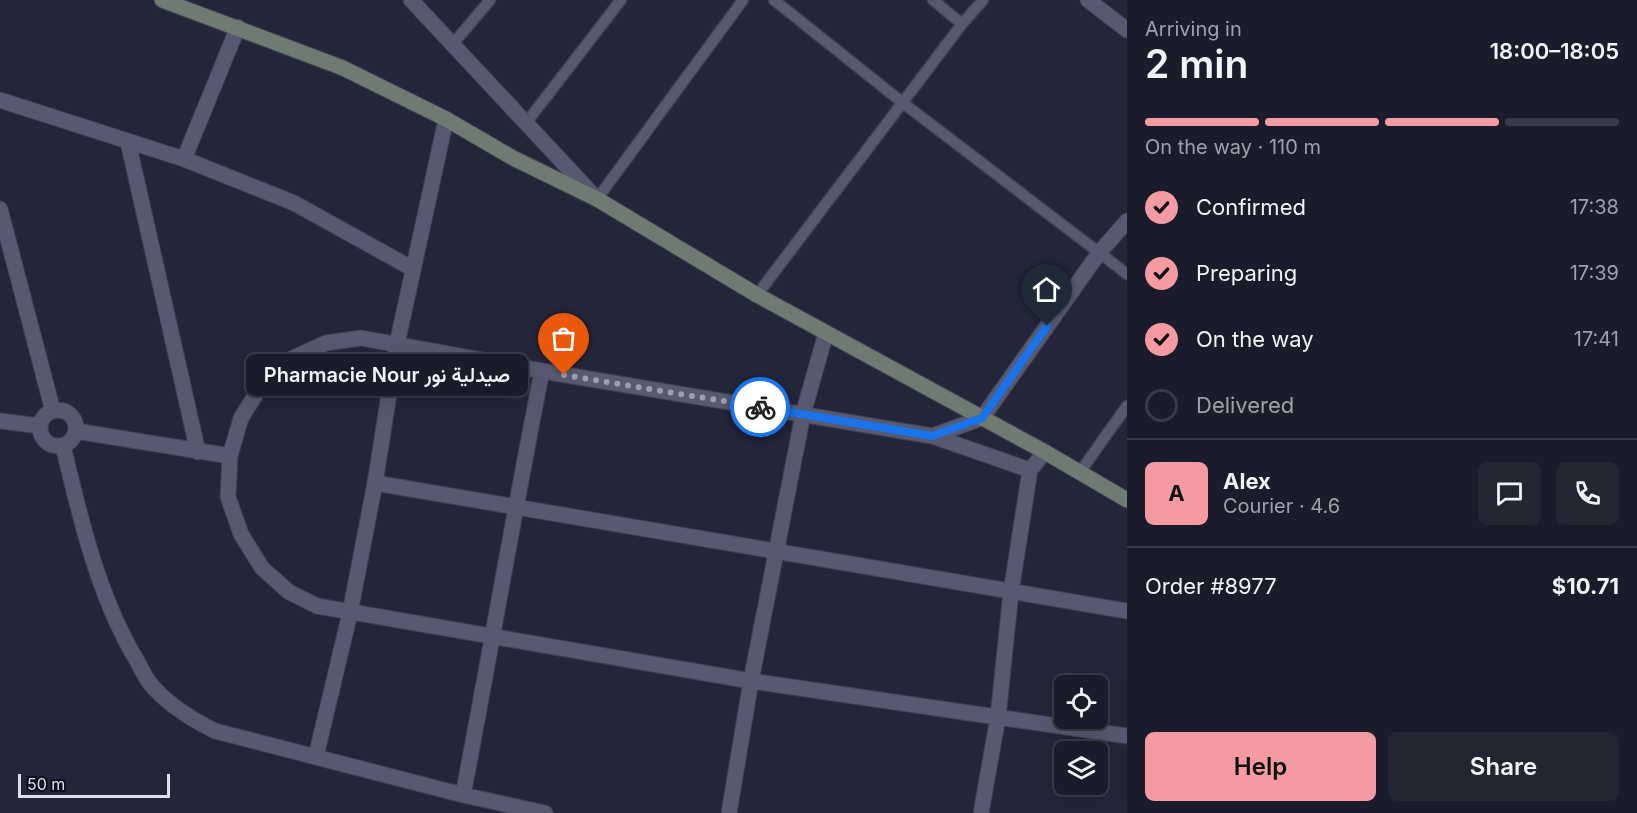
<!DOCTYPE html>
<html lang="en">
<head>
<meta charset="utf-8">
<style>
	:root { --surface:#1a1c2b; --page:#232533; --text:#f1f3f6; --muted:#9fa1a9; --line:#383a47; --accent:#f49aa2 }
	body { margin:0; font-family:Inter,Vazirmatn,sans-serif; background:var(--page); color:var(--text); height:100vh; display:flex; flex-direction:column; font-size:22px; white-space:nowrap }
	* { box-sizing:border-box; margin:0 }
	p { font-size:20px; color:var(--muted) }
	.icon { flex:none; width:33px; height:33px; fill:none; stroke:currentColor; stroke-width:2; stroke-linecap:round; stroke-linejoin:round }
	.map { position:relative; flex:1; overflow:hidden }
	.side { display:flex; flex-direction:column; background:var(--surface); width:510px }
	.side>* { flex:none }
	.controls { position:absolute; left:1054px; top:675px; display:grid; gap:12px }
	.controls a { display:grid; place-items:center; width:54px; height:54px; border-radius:9px; background:var(--surface); box-shadow:0 6px 24px #0002,0 0 0 2px var(--line); font-size:30px }
	.scale { position:absolute; left:18px; bottom:15px; width:152px; box-sizing:border-box; padding-left:6px; border:3px solid #dddfec; border-top:0; font-size:16px; line-height:21px; white-space:nowrap; color:#dddfec; -webkit-text-stroke:4px #0e0f18; paint-order:stroke }
	.pin { position:absolute; display:grid; place-items:center; width:51px; height:51px; color:#fff; margin:-62px -26px; border-radius:50% 50% 50% 0; rotate:-45deg; box-shadow:0 0 6px #0007 }
	.pin .icon { rotate:45deg }
	.courier { position:absolute; display:grid; place-items:center; width:60px; height:60px; margin:-30px; border:4px solid #1a73e8; border-radius:50%; background:#fff; color:#222; box-shadow:0 2px 8px #0007 }
	.bubble { position:absolute; height:42px; border-radius:9px; background:var(--surface); box-shadow:0 6px 24px #0002,0 0 0 2px var(--line); font-size:20px; font-weight:600; line-height:42px; text-align:center }
	.overview em { font-style:normal; font-weight:600 }
	.overview div { display:flex; flex-direction:column-reverse }
	.overview { display:flex; align-items:center; justify-content:space-between; height:102px; padding:0 18px }
	h1 { font-size:39px; font-weight:600; line-height:45px }
	.bar { display:grid; grid-template-columns:repeat(4,1fr); gap:9px 6px; align-content:center; height:72px; padding:0 18px }
	.bar i { height:8px; border-radius:4px; background:var(--line) }
	.bar .selected { background:var(--accent) }
	.bar p { grid-column:span 4 }
	.line { display:flex; align-items:center; gap:15px; padding:0 18px; border-top:2px solid var(--line) }
	.line div { flex:1 }
	.round { display:grid; place-items:center; flex:none; width:63px; height:63px; border-radius:9px; background:var(--page) }
	ol { padding:0 18px; list-style:none }
	li { display:flex; align-items:center; gap:18px; height:66px }
	li p { margin-inline-start:auto }
	li .icon { padding:6px; border-radius:50%; background:var(--accent); color:#111; stroke-width:4 }
	li:last-child { color:var(--muted) }
	li i { width:33px; height:33px; border:3px solid var(--line); border-radius:50% }
	.primary-button { display:flex; gap:12px; margin-top:auto; padding:12px 18px }
	.primary-button a { flex:1; height:69px; border-radius:9px; background:var(--accent); color:#111; font-size:24px; font-weight:600; line-height:69px; text-align:center }
	.primary-button a+a { background:var(--page); color:var(--text) }
	main { display:flex; flex:1; min-height:0 }
	.map>svg:first-child { display:block }
</style>
</head>
<body>
<main>
<div class="map">
<svg width="1127" height="813" viewBox="0 0 1127 813">
	<rect width="100%" height="100%" fill="#232539"/>
	<g fill="none" stroke-linecap="round" stroke-linejoin="round">
		<defs>
			<path id="service" d="M774 0 903 103 1127 274
				M933 0 962 24
				M452 45 490 0
				M526 123 621 0
				M597 199 743 0
				M757 295 962 24 983 0
				M1080 472 1127 406"/>
			<path id="minor" d="M411 0 597 199
				M1088 0 1127 30
				M0 100 184 159 294 203 413 269
				M128 142 198 452
				M184 159 238 27
				M0 209 53 411
				M40 428a18 18 0 1 1 36 0a18 18 0 1 1-36 0Z
				M0 421 40 426
				M76 431 230 456
				M932 436 982 418 1099 253 1127 221
				M63 446C80 517 97 591 133 654 139 663 143 674 149 682 166 704 191 719 215 731L463 795 545 813
				M1030 470 932 436 542 371 361 338 326 343 293 358 263 383 241 418 230 456 228 497 241 534 262 568 289 592 317 606 751 681 1127 736
				M375 483 1127 611
				M316 756 350 613 375 483 397 344 446 119
				M463 795C490 654 514 512 542 371
				M729 813 751 681 803 414 826 333
				M981 813 998 717 1011 592 1030 470 1045 452"/>
			<path id="secondary" d="M162 0 343 68 446 119 513 158 597 199 757 295 1045 452 1127 500"/>
		</defs>
		<use href="#service" stroke="#3f3f51" stroke-width="13"/>
		<use href="#minor" stroke="#3f3f51" stroke-width="17"/>
		<use href="#secondary" stroke="#3f3f51" stroke-width="17"/>
		<use href="#service" stroke="#575970" stroke-width="10"/>
		<use href="#minor" stroke="#575970" stroke-width="15"/>
		<use href="#secondary" stroke="#6e7b73" stroke-width="15"/>
	</g>
	<g fill="none" stroke-linecap="round" stroke-linejoin="round">
		<path stroke="#9c9ead" stroke-width="6" stroke-dasharray="0 10.8" d="M564 375 760 407"/>
		<path stroke="#1a73e8" stroke-width="8" d="M760 407 932 436 982 418 1047 326"/>
	</g>
</svg>
<div class="controls">
<a><svg class="icon" aria-label="locate" viewBox="0 0 24 24"><circle cx="12" cy="12" r="6"/><path d="M12 2v4M12 18v4M2 12h4M18 12h4"/></svg></a>
<a><svg class="icon" aria-label="layers" viewBox="0 0 24 24"><path d="M12 4l9 5-9 5-9-5zM3 14l9 5 9-5"/></svg></a>
</div>
<div class="scale">50 m</div>
<div class="pin" style="left:564px;top:375px;background:#ea580c"><svg class="icon" aria-label="bag" viewBox="0 0 24 24"><path d="M5 8h14l-1 12H6zM9 8a3 3 0 0 1 6 0"/></svg></div>
<div class="pin" style="left:1047px;top:326px;background:#1f2937"><svg class="icon" aria-label="home" viewBox="0 0 24 24"><path d="M3 11l9-7 9 7M6 9v11h12V9"/></svg></div>
<div class="courier" style="left:760px;top:407px"><svg class="icon" aria-label="bike" viewBox="0 0 24 24"><circle cx="6" cy="16" r="4"/><circle cx="18" cy="16" r="4"/><path d="M6 16l4-8h5l3 8M10 8l3 8H6M13 5h3"/></svg></div>
<div class="bubble" style="left:246px;top:354px;width:282px">Pharmacie Nour صيدلية نور</div>
</div>
<section class="side">
<div class="overview"><div><h1>2 min</h1><p>Arriving in</p></div><em>18:00–18:05</em></div>
<div class="bar"><i class="selected"></i><i class="selected"></i><i class="selected"></i><i></i><p>On the way · 110 m</p></div>
<ol>
<li><svg class="icon" aria-label="check" viewBox="0 0 24 24"><path d="M5 12l5 5 9-10"/></svg>Confirmed<p>17:38</p></li>
<li><svg class="icon" aria-label="check" viewBox="0 0 24 24"><path d="M5 12l5 5 9-10"/></svg>Preparing<p>17:39</p></li>
<li><svg class="icon" aria-label="check" viewBox="0 0 24 24"><path d="M5 12l5 5 9-10"/></svg>On the way<p>17:41</p></li>
<li><i></i>Delivered</li>
</ol>
<div class="line" style="height:108px"><b class="round" style="background:var(--accent);color:#111">A</b><div><b>Alex</b><p>Courier · 4.6</p></div><a class="round"><svg class="icon" aria-label="chat" viewBox="0 0 24 24"><path d="M4 5h16v11H9l-5 4z"/></svg></a><a class="round"><svg class="icon" aria-label="phone" viewBox="0 0 24 24"><path d="M5 4h4l2 5-3 2q2 4 5 5l2-3 5 2v4C11 20 4 13 5 4z"/></svg></a></div>
<div class="line" style="height:78px"><div>Order #8977</div><b>$10.71</b></div>
<div class="primary-button"><a>Help</a><a>Share</a></div>
</section>
</main>
</body>
</html>
